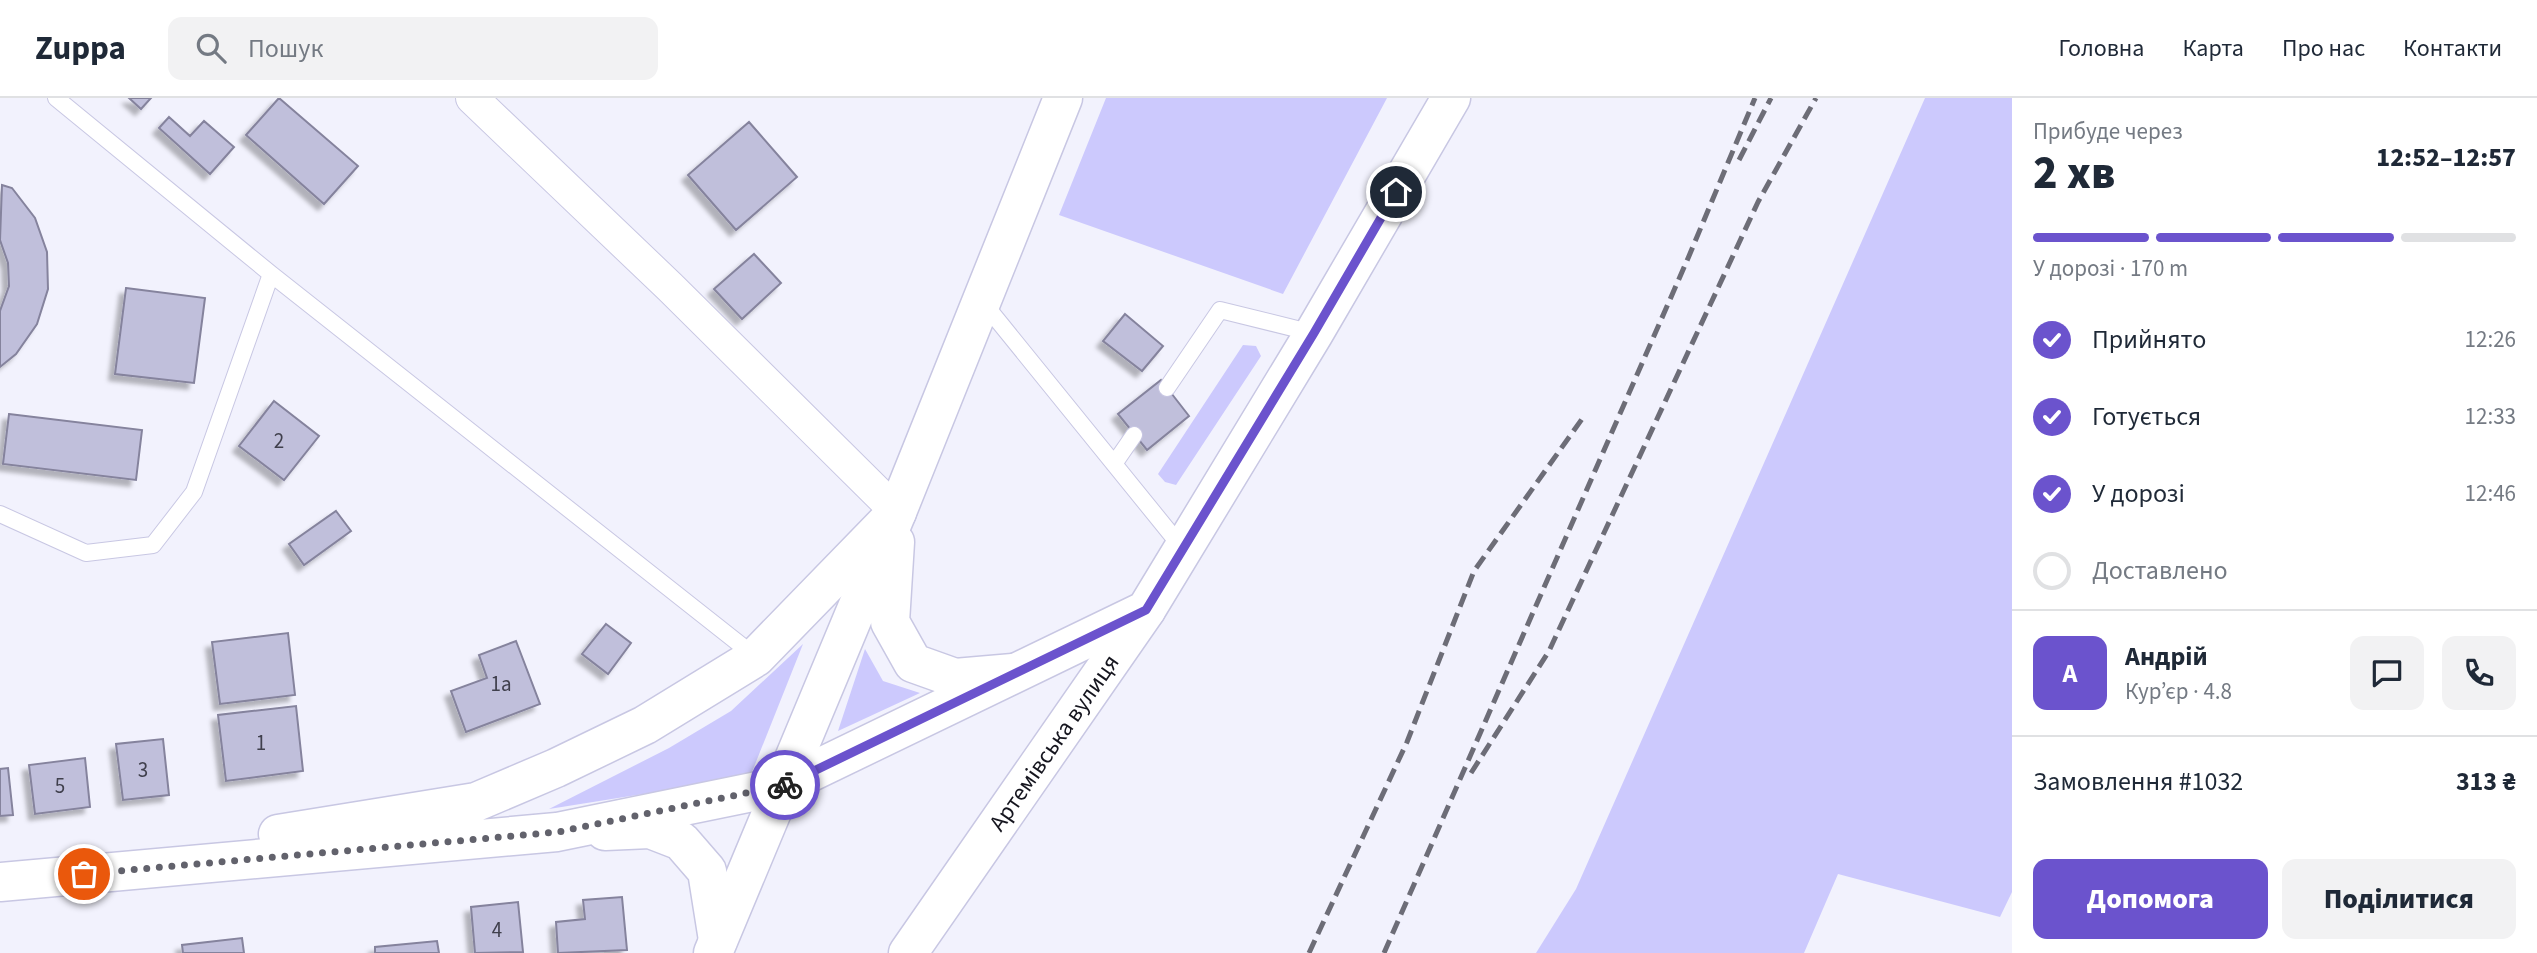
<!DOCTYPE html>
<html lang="uk">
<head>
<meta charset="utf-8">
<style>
	:root { --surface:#fff; --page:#f2f2f3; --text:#1f2937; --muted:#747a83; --line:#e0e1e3; --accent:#6b53cd }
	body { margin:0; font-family:"Source Sans 3",sans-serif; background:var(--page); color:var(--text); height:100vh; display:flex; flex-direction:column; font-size:26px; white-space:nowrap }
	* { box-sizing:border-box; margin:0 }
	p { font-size:23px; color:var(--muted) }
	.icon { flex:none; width:38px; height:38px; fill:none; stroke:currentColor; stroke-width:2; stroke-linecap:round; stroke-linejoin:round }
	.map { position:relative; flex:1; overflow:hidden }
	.side { display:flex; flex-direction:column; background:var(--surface); width:525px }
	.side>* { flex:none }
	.pin { position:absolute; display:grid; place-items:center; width:60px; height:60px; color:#fff; margin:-30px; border:4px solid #fff; border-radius:50%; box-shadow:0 2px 7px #0007 }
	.courier { position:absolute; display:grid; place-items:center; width:70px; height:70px; margin:-35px; border:5px solid #6b53cd; border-radius:50%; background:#fff; color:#222; box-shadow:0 2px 9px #0007 }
	.head em { font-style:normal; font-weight:800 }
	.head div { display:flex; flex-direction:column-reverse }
	.head { display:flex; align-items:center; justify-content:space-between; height:119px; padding:0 21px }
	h1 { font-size:46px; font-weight:800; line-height:52px }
	.bar { display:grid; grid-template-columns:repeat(4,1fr); gap:10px 7px; align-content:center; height:84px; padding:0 21px }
	.bar i { height:9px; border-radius:5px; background:var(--line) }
	.bar .selected { background:var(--accent) }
	.bar p { grid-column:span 4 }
	.line { display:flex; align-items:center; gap:18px; padding:0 21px; border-top:2px solid var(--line) }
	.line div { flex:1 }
	.round { display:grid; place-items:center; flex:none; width:74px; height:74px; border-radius:14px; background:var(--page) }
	ol { padding:0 21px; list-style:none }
	li { display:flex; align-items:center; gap:21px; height:77px }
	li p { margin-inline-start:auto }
	li .icon { padding:7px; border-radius:50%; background:var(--accent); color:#fff; stroke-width:4 }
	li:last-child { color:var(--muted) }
	li i { width:38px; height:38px; border:4px solid var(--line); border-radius:50% }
	.action { display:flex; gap:14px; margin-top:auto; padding:14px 21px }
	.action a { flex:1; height:80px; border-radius:14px; background:var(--accent); color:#fff; font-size:28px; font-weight:800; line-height:80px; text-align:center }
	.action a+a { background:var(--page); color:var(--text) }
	header { display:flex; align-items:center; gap:42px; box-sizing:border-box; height:98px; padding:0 35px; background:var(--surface); border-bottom:2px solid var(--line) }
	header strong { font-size:33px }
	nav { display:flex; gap:38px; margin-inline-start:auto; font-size:24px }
	.search { width:490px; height:63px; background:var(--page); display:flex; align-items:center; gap:18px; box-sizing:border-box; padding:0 24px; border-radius:14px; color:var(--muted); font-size:26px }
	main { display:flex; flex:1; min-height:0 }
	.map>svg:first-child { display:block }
</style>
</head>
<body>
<header>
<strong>Zuppa</strong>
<div class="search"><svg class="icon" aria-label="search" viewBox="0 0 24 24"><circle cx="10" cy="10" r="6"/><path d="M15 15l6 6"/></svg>Пошук</div>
<nav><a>Головна</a><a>Карта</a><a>Про нас</a><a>Контакти</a></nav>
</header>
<main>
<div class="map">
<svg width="2012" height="855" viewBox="0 0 2012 855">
	<defs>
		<filter id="shadow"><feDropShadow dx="-6" dy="6" stdDeviation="2" flood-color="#0004"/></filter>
	</defs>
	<rect width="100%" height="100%" fill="#f2f2fd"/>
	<path fill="#ccc9fd" d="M1106 0H1387L1283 196 1059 117Z
		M1925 0H2012V794L2000 819 1838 776 1804 855H1536L1576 791Z
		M1243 247 1256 248 1261 258 1176 387 1165 384 1158 376Z
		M803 546 750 679 549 711 669 650 731 613Z
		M865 551 883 583 920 595 838 633Z"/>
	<path fill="#c0bfdb" stroke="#85839d" stroke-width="2" filter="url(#shadow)" d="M129 0H151L141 11Z
		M279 0 358 68 324 106 246 37Z
		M169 19 190 38 204 23 234 49 210 76 159 30Z
		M749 24 797 79 736 132 688 77Z
		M2 87 12 90 35 120 47 154 48 191 37 226 16 256 0 269V213L9 188 8 165 0 142Z
		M754 156 781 185 742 221 714 191Z
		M126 190 205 200 194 285 115 276Z
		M1125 216 1163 248 1142 273 1103 243Z
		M1161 282 1189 318 1147 352 1118 316Z
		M274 303 319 338 284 382 239 348Z
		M9 316 142 332 136 382 3 366Z
		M336 413 351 433 304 467 289 446Z
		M606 526 631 545 608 576 582 556Z
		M288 535 295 597 220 606 212 544Z
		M516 543 540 606 466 634 451 593 487 580 479 557Z
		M296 608 303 673 226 683 218 617Z
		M163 641 169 697 123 702 116 646Z
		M85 660 90 709 35 716 29 667Z
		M8 670 13 717 0 718V671Z
		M622 799 627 852 558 855 556 824 585 821 583 802Z
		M518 804 523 854 475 855 471 809Z
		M242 840 244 855H183L182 847Z
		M437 843 439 855H375V849Z"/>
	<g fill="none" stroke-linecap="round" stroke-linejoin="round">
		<defs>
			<path id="lane" d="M56 0 271 176 756 559
				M982 203 1183 451
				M1167 290 1220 212 1313 235
				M1114 366 1134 337
				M0 416 86 455 153 447 194 394 271 176"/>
			<path id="street" d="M472 0 670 189 897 414"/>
			<g id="secondary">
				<path d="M895 444 890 524 913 565 955 580 1013 575"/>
				<path d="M605 733 650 731 681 743 707 773 718 842"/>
				<path d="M713 855 897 414"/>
				<path id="s1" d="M908 855 1146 512"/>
			</g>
			<path id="primary" d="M278 736 476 704 556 670 645 627 756 559 897 414 1063 0
				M0 784 557 734 782 688 1146 512 1314 235 1451 0"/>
		</defs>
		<use href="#lane" stroke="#c8c7e3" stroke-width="18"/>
		<use href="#street" stroke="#c8c7e3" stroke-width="34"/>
		<use href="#secondary" stroke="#c8c7e3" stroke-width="41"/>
		<use href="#primary" stroke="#c8c7e3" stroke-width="41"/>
		<use href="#lane" stroke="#fff" stroke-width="16"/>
		<use href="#street" stroke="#fff" stroke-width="32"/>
		<use href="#secondary" stroke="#fff" stroke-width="38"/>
		<use href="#primary" stroke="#fff" stroke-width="38"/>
		<path stroke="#6d6d77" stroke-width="5" stroke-dasharray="14 7" stroke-linecap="butt" d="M1739 62 1771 0
			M1471 675 1549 553 1758 104 1816 0
			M1309 855 1407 644 1474 473 1582 321
			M1384 855 1689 158 1755 0"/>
	</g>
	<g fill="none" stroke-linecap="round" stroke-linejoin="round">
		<path stroke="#62626c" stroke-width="7" stroke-dasharray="0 12.6" d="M84 776 558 734 785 687"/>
		<path stroke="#6b53cd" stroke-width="9" d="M785 687 1146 512 1314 235 1396 94"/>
	</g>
	<g text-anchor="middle" stroke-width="6" stroke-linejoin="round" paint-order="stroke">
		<g font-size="21" fill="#40404d">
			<text x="279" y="350">2</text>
			<text x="501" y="593">1а</text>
			<text x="261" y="652">1</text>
			<text x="143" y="679">3</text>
			<text x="60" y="695">5</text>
			<text x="497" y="839">4</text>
		</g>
		<g font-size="24" fill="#15151e" stroke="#fff">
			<text dy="8" stroke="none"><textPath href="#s1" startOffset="256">Артемівська вулиця</textPath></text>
		</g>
	</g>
</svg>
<div class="pin" style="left:84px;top:776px;background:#ea580c"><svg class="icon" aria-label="bag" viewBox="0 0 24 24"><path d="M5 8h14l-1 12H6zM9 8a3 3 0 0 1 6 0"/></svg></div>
<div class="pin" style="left:1396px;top:94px;background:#1f2937"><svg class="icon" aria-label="home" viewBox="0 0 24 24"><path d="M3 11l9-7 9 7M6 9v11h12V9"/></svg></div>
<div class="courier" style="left:785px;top:687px"><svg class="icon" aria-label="bike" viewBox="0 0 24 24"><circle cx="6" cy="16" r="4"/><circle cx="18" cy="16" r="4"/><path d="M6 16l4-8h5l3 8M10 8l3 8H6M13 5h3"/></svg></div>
</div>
<section class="side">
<div class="head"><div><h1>2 хв</h1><p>Прибуде через</p></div><em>12:52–12:57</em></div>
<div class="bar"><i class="selected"></i><i class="selected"></i><i class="selected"></i><i></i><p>У дорозі · 170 m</p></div>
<ol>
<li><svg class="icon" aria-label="check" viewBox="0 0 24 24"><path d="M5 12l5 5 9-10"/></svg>Прийнято<p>12:26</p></li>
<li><svg class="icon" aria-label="check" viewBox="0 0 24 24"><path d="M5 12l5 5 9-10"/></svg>Готується<p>12:33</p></li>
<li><svg class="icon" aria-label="check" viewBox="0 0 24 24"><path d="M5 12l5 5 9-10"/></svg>У дорозі<p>12:46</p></li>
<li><i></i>Доставлено</li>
</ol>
<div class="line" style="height:126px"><b class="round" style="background:var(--accent);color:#fff">А</b><div><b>Андрій</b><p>Кур’єр · 4.8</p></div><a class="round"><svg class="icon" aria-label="chat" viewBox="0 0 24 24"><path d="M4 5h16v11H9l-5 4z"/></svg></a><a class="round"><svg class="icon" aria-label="phone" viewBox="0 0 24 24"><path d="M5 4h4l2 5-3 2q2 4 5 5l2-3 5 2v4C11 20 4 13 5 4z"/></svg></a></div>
<div class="line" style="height:91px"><div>Замовлення #1032</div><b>313 ₴</b></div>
<div class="action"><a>Допомога</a><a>Поділитися</a></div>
</section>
</main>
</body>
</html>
